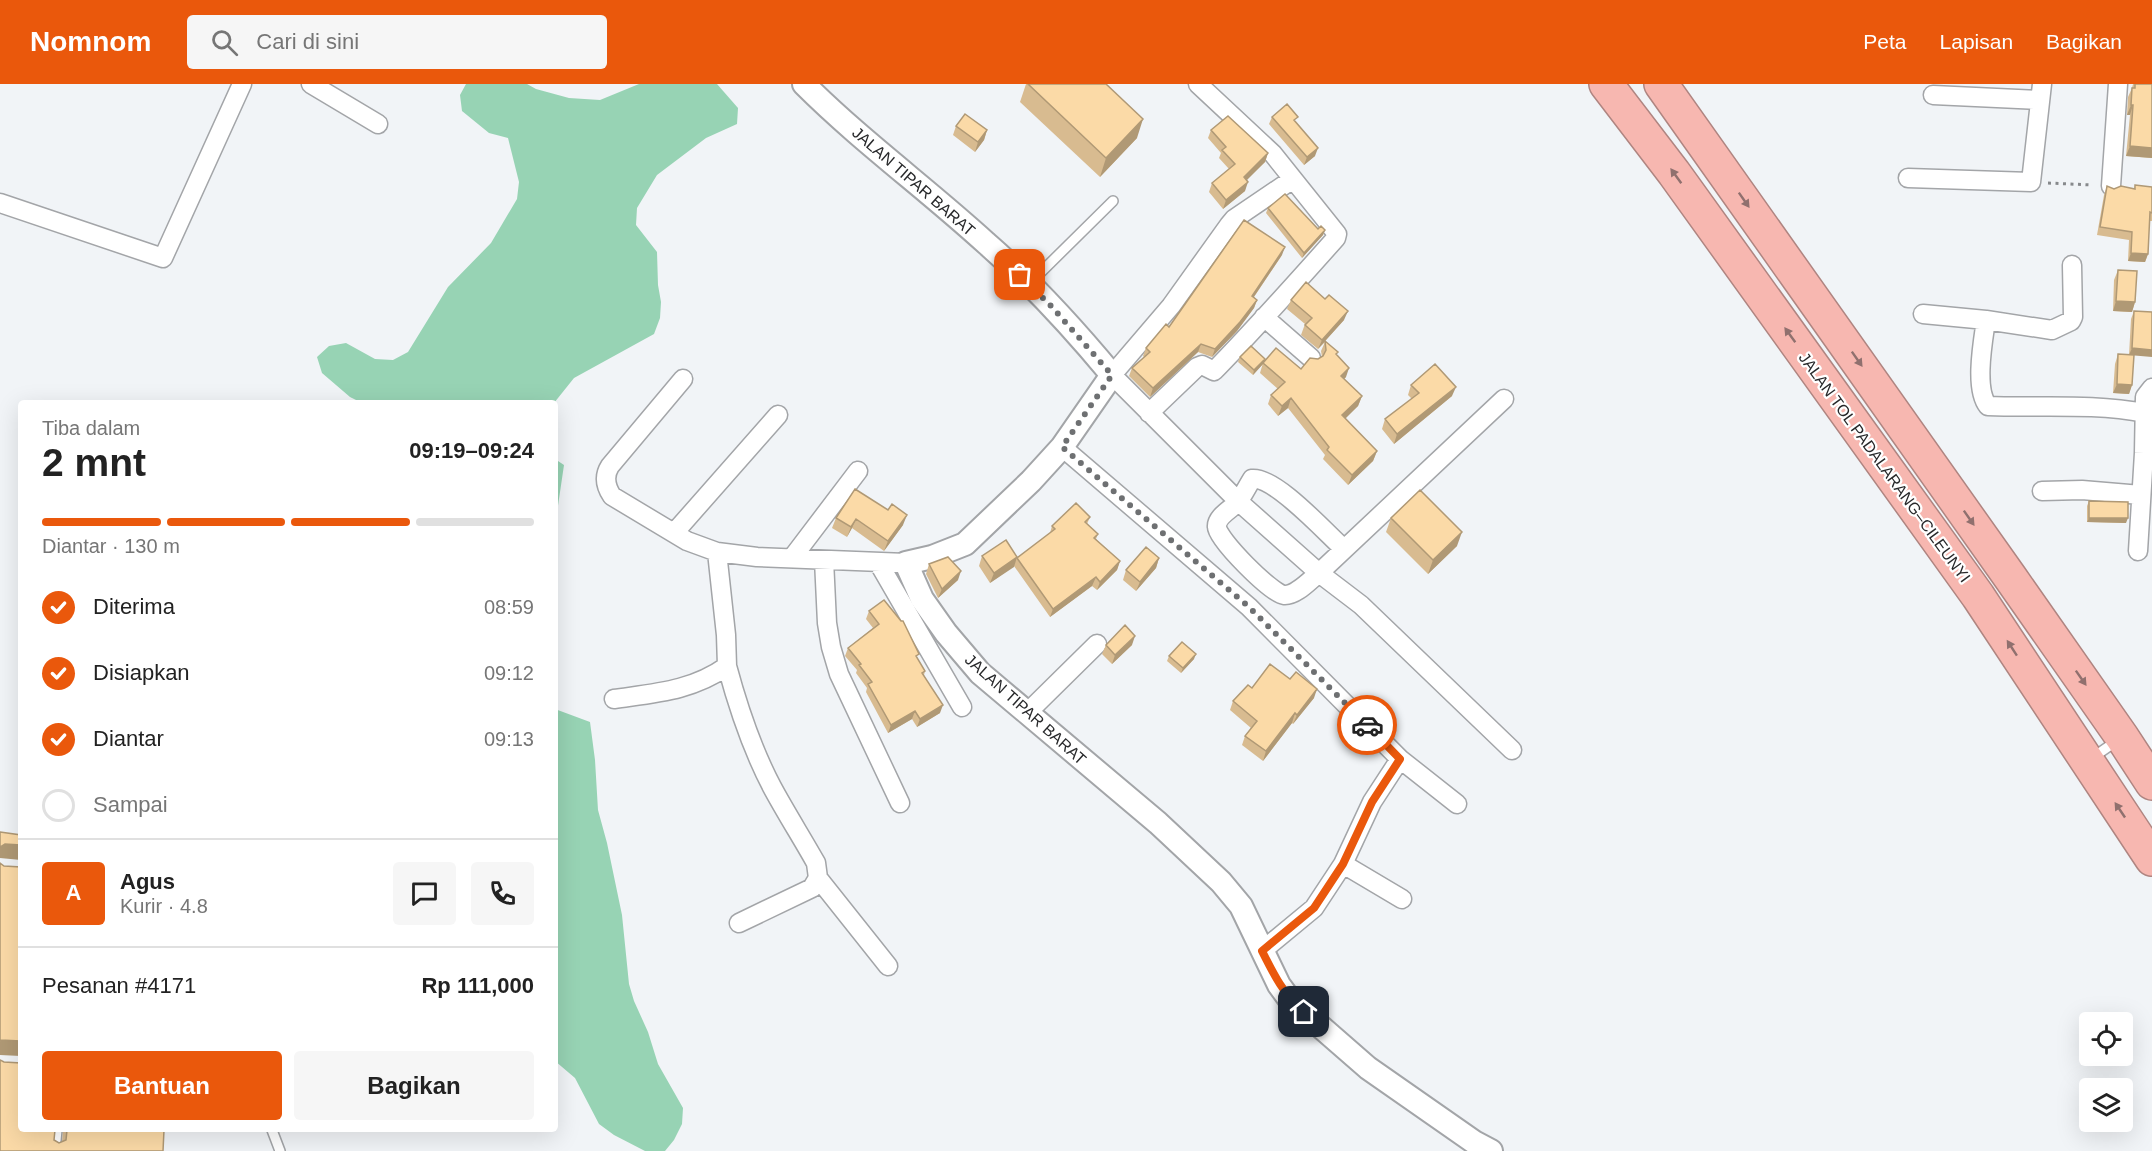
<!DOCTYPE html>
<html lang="id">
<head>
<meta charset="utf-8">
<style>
	:root { --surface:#fff; --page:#f6f6f6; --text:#222; --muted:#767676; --line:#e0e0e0; --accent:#ea580c }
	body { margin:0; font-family:Helvetica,sans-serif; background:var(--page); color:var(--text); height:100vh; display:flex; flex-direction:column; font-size:22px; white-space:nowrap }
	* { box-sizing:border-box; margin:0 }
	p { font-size:20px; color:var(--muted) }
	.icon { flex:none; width:33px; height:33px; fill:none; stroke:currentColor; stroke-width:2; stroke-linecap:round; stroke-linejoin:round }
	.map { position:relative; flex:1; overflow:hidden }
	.panel { position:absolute; left:18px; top:316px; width:540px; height:732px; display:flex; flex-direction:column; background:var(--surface); border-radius:6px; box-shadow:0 6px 24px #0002 }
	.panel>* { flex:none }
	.buttons { position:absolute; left:2079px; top:928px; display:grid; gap:12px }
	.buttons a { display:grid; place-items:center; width:54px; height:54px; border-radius:6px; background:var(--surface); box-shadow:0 6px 24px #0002; font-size:30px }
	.pin { position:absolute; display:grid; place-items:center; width:51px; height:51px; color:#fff; margin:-26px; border-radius:12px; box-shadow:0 3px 9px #0006 }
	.courier { position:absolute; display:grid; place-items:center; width:60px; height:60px; margin:-30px; border:4px solid #ea580c; border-radius:50%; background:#fff; color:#222; box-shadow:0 2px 8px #0007 }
	.head em { font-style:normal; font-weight:800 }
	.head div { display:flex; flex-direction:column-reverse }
	.head { display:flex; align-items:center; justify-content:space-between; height:102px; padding:0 24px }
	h1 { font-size:39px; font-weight:800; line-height:45px }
	.bar { display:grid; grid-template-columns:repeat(4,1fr); gap:9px 6px; align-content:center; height:72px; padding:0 24px }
	.bar i { height:8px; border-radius:4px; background:var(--line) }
	.bar .active { background:var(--accent) }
	.bar p { grid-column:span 4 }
	.line { display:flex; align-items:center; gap:15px; padding:0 24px; border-top:2px solid var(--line) }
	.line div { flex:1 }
	.round { display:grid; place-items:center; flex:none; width:63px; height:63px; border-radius:6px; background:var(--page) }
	ol { padding:0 24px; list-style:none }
	li { display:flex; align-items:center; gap:18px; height:66px }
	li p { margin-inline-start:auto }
	li .icon { padding:6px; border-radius:50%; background:var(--accent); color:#fff; stroke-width:4 }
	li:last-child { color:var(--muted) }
	li i { width:33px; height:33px; border:3px solid var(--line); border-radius:50% }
	.primary-button { display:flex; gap:12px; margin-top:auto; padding:12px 24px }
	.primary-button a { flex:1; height:69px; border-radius:6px; background:var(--accent); color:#fff; font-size:24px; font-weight:800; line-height:69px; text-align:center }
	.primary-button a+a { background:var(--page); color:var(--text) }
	header { display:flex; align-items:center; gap:36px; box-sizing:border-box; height:84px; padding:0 30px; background:var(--accent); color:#fff }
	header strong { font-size:28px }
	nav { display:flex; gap:33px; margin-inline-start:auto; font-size:21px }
	.search { width:420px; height:54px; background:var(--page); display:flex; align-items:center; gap:15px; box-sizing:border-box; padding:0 21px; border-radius:6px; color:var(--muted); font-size:22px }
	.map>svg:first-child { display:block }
</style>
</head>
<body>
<header>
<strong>Nomnom</strong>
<div class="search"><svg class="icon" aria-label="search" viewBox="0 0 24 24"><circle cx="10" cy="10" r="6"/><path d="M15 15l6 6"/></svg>Cari di sini</div>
<nav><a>Peta</a><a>Lapisan</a><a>Bagikan</a></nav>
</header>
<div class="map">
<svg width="2152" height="1067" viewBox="0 0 2152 1067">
	<rect width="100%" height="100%" fill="#f1f4f7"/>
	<path fill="#97d3b4" d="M466 0H527L536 5 569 14 600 16 639 0H717L738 24 737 40 706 54 657 91 637 124 636 141 657 168 658 201 661 218 660 234 654 250 574 294 554 319H362L350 313 322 289 317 273 329 262 346 259 375 275 393 276 408 268 448 203 491 159 517 115 519 98 508 54 489 49 462 27 460 11Z
		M555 375 564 381 555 442Z
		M555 625 590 638 595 676 598 726 607 759 622 831 629 900 634 917 648 948 658 980 683 1024 682 1040 674 1056 665 1067H645L614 1051 599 1040 575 994 555 977Z"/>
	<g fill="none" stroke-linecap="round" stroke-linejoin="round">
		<defs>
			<path id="service" d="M1029 200 1113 117
				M2092 674 2118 656
				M272 1046 280 1067
				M55 1067 57 1046"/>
			<path id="minor" d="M311 0 378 40
				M1933 11 2039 16
				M1908 94 2031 98 2042 0
				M1293 95 1234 135 1229 141 1171 222 1112 291 1239 418 1319 489 1361 521 1512 666
				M2111 102 2118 0
				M0 119 163 174 242 0
				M2072 181 2073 233 2071 237 2052 246 1986 236C1983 257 1974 305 1988 322 2040 324 2093 319 2145 329
				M1923 230 1986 236
				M1264 233 1311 274
				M683 295 610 382C603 393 606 403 612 412L687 457 717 468 757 473 906 479
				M1149 329 1197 283 1202 281 1214 287C1256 244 1296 199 1336 154L1337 150 1273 70 1198 0
				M1062 363 1249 523 1400 675 1457 720
				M2042 407 2082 406 2141 411
				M674 449 778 331
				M1344 465C1326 449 1275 392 1252 395 1247 403 1243 412 1237 419 1231 425 1216 433 1217 443 1217 455 1272 510 1284 511 1296 512 1310 496 1319 489L1504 315
				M2138 467 2144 369 2145 313 2152 304
				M792 474 858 387
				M824 476 827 539 831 563 839 590 900 719
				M878 478 962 623
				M727 582C738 623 752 665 772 703 786 729 802 754 816 779L818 794 812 804 739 839
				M614 615C655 609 692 607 727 582L726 551 717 468
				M1026 630 1097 560
				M1343 780 1402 815
				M818 794 888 882
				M1262 867 1314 824 1343 780 1372 718 1400 675"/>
			<path id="tertiary" d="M804 0C861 57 927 105 986 159 1032 199 1073 244 1112 291L1062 363 1031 397 965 460 932 473 906 479 922 515 946 549 980 589 1158 739 1221 798 1241 822 1279 901 1290 916 1368 984 1474 1058 1491 1067"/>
			<path id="motorway" d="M1606 0 1674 89 1978 512 2152 775
				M1661 0 2010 493 2122 653 2152 699"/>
		</defs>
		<use href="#service" stroke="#a3a5a8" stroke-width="12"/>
		<use href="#minor" stroke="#a3a5a8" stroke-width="21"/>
		<use href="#tertiary" stroke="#a3a5a8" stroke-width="26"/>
		<use href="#motorway" stroke="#af8581" stroke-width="36"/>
		<path stroke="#87898c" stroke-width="3" stroke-dasharray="3 4.5" stroke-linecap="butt" d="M2048 99 2092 101"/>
		<use href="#service" stroke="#fff" stroke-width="9"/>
		<use href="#minor" stroke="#fff" stroke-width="18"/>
		<use href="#tertiary" stroke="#fff" stroke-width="22"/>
		<use href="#motorway" stroke="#f7b7b0" stroke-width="33"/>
	</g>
	<path fill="#d8bb90" d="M1026 0H1106L1137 54 1100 93 1020 18Z
		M2133 0H2152V74L2126 72 2130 31H2127L2128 13 2132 4Z
		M1272 33 1315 72 1304 81 1269 40Z
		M956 42 987 46 984 56 975 68 953 51Z
		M1211 46 1268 69 1265 78 1246 96 1245 107 1223 125 1209 108 1212 99 1229 85 1219 74 1221 69 1208 54Z
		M2135 101 2152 103V137H2149L2148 170 2145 178 2128 177 2129 156 2097 151 2104 111 2107 102 2114 105H2134Z
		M1268 124 1318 145 1325 146 1323 151 1302 174 1266 129Z
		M1282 171 1254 213 1257 216 1254 224 1237 247 1212 273 1198 268 1150 313 1129 292 1132 284 1144 273 1143 272 1146 264 1169 243Z
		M2118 186 2135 218 2132 228 2113 227 2114 196Z
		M1325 215 1344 236 1325 257 1337 271 1346 293 1344 295 1362 312 1358 322 1345 334 1377 367 1373 377 1348 401 1323 375 1325 371 1288 324 1278 332 1268 320 1271 311 1278 305 1260 289 1263 279 1301 285 1322 273 1321 267 1325 258 1318 265 1301 251 1305 240 1287 225 1291 216Z
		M2134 227 2132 301 2129 310 2113 309 2115 280 2118 270 2129 271 2131 235Z
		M1240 273 1265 275 1263 280 1253 291 1238 278Z
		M1411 301 1452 312 1394 360 1382 345 1385 335 1412 315 1408 311Z
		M2089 417 2126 439 2087 438V422Z
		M888 426 903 441 884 467 852 444 847 453 832 444 836 434Z
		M1090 433 1087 440 1098 450 1096 455 1120 477 1117 486 1097 506 1092 502 1050 533 1014 482 990 499 979 482 982 472 1017 474 1050 449 1052 442Z
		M1391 434 1457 462 1428 490 1386 448Z
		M1159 474 1156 484 1136 507 1123 496 1126 486Z
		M929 480 958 496 938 514 926 490Z
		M869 527 917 575 925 587 924 591 940 629 917 643 912 635 888 649 866 608 867 604 856 589 857 586 845 572 848 564 873 544 866 535Z
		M1106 561H1132L1112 580 1102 570Z
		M1169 572 1194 575 1181 589 1167 577Z
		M1252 604 1314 614 1293 640 1292 639 1263 677 1242 661 1245 652 1251 644 1230 626 1233 617Z
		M0 976 4 978 21 979V1046H55L54 1056 59 1059 62 1058 63 1046H164L163 1067H0Z"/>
	<path fill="#b09975" d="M2131 21H2133L2130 31H2127Z
		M1143 35 1137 54 1100 93 1106 74Z
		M987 46 984 56 975 68 978 58Z
		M2130 62 2152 64V74L2126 72Z
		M1318 64 1315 72 1304 81 1307 73Z
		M1268 69 1265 78 1241 102 1244 93Z
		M1248 98 1245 107 1223 125 1226 116Z
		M1325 146 1323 151 1302 174 1304 169Z
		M1285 163 1282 171 1249 220 1252 212Z
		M2131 169 2148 170 2145 178 2128 177Z
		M1257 216 1254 224 1237 247 1212 273 1215 265Z
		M2116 217 2135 218 2132 228 2113 227Z
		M1348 227 1344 236 1318 265 1322 256Z
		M1201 260 1198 268 1150 313 1153 304Z
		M2132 264 2152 266V273L2129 271Z
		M1265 275 1263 280 1253 291 1254 286Z
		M1349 284 1346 293 1338 301 1341 292Z
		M2117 300 2132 301 2129 310 2113 309Z
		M1456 303 1452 312 1394 360 1397 350Z
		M1362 312 1358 322 1339 341 1342 331Z
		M1291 314 1288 324 1278 332 1282 322Z
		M1377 367 1373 377 1348 401 1352 391Z
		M907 431 903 441 884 467 888 457Z
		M2089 434H2128L2126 439 2087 438Z
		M856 435 852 444 847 453 851 443Z
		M1462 448 1457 462 1428 490 1433 476Z
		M1017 473 1014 483 990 499 994 489Z
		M1159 474 1156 484 1136 507 1140 498Z
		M1120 477 1117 486 1097 506 1100 498Z
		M961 487 958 496 938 514 942 505Z
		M1096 493 1092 502 1050 533 1053 525Z
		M1135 552 1132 561 1112 580 1115 571Z
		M1196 570 1194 575 1181 589 1183 584Z
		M1317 605 1314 614 1293 640 1297 631Z
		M943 621 940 629 917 643 920 635Z
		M915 627 912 635 888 649 891 641Z
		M1295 629 1292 639 1263 677 1266 667Z
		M5 760 21 761V776L0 774V763Z
		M1 956 21 957V972L0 971V958Z"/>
	<path fill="#fbdaa7" stroke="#b09975" stroke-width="1.5" d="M1028 0H1106L1143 35 1106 74Z
		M2135 0H2152V64L2130 62 2133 21H2131L2132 4H2135Z
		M1287 20 1298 33 1294 36 1318 64 1307 73 1272 33Z
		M965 30 987 46 978 58 956 42Z
		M1228 32 1268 69 1244 93 1248 98 1226 116 1212 99 1235 80 1222 66 1226 63 1211 46Z
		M2135 101 2152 103V129L2150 128 2148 170 2131 169 2132 148 2100 143 2107 102 2114 105 2121 102 2135 105Z
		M1285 110 1318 145 1321 142 1325 146 1304 169 1268 124Z
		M1244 136 1285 163 1252 212 1257 216 1240 238 1215 265 1201 260 1153 304 1132 284 1150 268 1146 264 1166 240 1169 243Z
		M2118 186 2137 187 2135 218 2116 217Z
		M1306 198 1325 215 1329 211 1348 227 1322 256 1305 241 1312 234 1291 216Z
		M2134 227 2152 228V266L2132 264Z
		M1325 257 1338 268 1336 270 1349 284 1341 292 1362 312 1342 331 1377 367 1352 391 1327 366 1329 363 1291 314 1282 322 1271 311 1285 298 1263 279 1276 264 1301 285 1310 274 1318 275 1323 272 1326 266Z
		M1251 262 1265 275 1254 286 1240 273Z
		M2118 270 2134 271 2132 301 2117 300Z
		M1435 280 1456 303 1397 350 1385 335 1419 309 1411 301Z
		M855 405 888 426 892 420 907 431 888 457 856 435 851 443 836 434Z
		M1420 406 1462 448 1433 476 1391 434Z
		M2089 417 2128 418V434H2089Z
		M1076 419 1090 433 1085 438 1098 450 1094 454 1120 477 1100 498 1096 493 1053 525 1017 474 1055 445 1052 442Z
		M1006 456 1017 473 994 489 982 472Z
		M1146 463 1159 474 1140 498 1126 486Z
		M948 473 961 487 942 505 929 480Z
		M884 516 901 537H903L919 570 916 572 925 587 922 589 943 621 920 635 915 627 891 641 868 600 872 598 859 581 861 580 848 564 879 540 869 527Z
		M1125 541 1135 552 1115 571 1106 561Z
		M1182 558 1196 570 1183 584 1169 572Z
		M1270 580 1290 595 1296 588 1317 605 1297 631 1295 629 1266 667 1245 652 1257 637 1233 617 1248 601 1252 604Z
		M0 748 21 751V761L5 760 0 763Z
		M0 779 4 782 21 783V957L1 956 0 958Z
		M0 976 4 978 21 979V1046H55L54 1056 59 1059 66 1056 67 1046H164L163 1067H0Z"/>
	<defs><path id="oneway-solid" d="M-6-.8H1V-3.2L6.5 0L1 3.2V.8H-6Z" transform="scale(1.5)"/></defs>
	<g fill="#90706e">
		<use href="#oneway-solid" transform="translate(1676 92) rotate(-126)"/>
		<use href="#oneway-solid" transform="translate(1744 116) rotate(55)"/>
		<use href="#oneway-solid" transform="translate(1790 251) rotate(-126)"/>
		<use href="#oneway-solid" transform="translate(1857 275) rotate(55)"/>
		<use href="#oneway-solid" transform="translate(1969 434) rotate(55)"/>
		<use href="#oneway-solid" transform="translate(2012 564) rotate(-123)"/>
		<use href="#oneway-solid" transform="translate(2081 594) rotate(55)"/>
		<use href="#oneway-solid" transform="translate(2120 726) rotate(-124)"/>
	</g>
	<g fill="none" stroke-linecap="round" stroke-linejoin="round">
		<path stroke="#6e7072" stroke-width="6" stroke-dasharray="0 10.8" d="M1020 191 1052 223 1112 291 1062 363 1249 523 1367 641"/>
		<path stroke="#ea580c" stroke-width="8" d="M1304 928C1284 911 1274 891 1262 867L1314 824 1343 780 1372 718 1400 675 1367 641"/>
	</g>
	<g text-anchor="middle" stroke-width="4.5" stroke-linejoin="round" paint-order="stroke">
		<g font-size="16" fill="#28292b" stroke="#fff">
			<text transform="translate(914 97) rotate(41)" y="6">JALAN TIPAR BARAT</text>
			<text transform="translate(1885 383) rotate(54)" y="6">JALAN TOL PADALARANG–CILEUNYI</text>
			<text transform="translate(1026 625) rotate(42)" y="6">JALAN TIPAR BARAT</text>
		</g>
	</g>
</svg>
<div class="buttons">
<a><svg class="icon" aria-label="locate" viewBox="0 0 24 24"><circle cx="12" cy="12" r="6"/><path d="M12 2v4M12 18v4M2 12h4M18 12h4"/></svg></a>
<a><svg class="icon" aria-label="layers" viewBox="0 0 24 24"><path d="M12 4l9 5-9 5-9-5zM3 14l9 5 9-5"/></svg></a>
</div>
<div class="pin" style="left:1020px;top:191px;background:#ea580c"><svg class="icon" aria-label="bag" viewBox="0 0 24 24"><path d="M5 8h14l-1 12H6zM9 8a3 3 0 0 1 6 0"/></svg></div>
<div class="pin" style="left:1304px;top:928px;background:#1f2937"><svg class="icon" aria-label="home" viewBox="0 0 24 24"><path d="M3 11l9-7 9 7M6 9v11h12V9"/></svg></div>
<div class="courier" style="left:1367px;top:641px"><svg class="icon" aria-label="car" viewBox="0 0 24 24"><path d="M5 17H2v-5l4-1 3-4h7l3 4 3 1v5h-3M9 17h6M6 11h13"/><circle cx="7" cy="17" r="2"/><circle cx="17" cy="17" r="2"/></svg></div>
<section class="panel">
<div class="head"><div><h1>2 mnt</h1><p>Tiba dalam</p></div><em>09:19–09:24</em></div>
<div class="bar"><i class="active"></i><i class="active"></i><i class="active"></i><i></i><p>Diantar · 130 m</p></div>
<ol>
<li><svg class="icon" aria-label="check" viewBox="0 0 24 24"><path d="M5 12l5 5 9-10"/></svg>Diterima<p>08:59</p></li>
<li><svg class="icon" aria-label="check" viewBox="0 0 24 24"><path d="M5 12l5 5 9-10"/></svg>Disiapkan<p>09:12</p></li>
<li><svg class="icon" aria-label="check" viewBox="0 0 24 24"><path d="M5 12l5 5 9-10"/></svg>Diantar<p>09:13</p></li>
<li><i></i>Sampai</li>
</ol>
<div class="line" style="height:108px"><b class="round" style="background:var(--accent);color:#fff">A</b><div><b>Agus</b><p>Kurir · 4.8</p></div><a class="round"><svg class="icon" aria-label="chat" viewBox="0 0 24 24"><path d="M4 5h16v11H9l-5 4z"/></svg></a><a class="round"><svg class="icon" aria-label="phone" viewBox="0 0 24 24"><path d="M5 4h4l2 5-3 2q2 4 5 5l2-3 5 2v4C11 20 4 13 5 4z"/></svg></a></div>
<div class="line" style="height:78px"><div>Pesanan #4171</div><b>Rp 111,000</b></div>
<div class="primary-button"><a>Bantuan</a><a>Bagikan</a></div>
</section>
</div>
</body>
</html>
